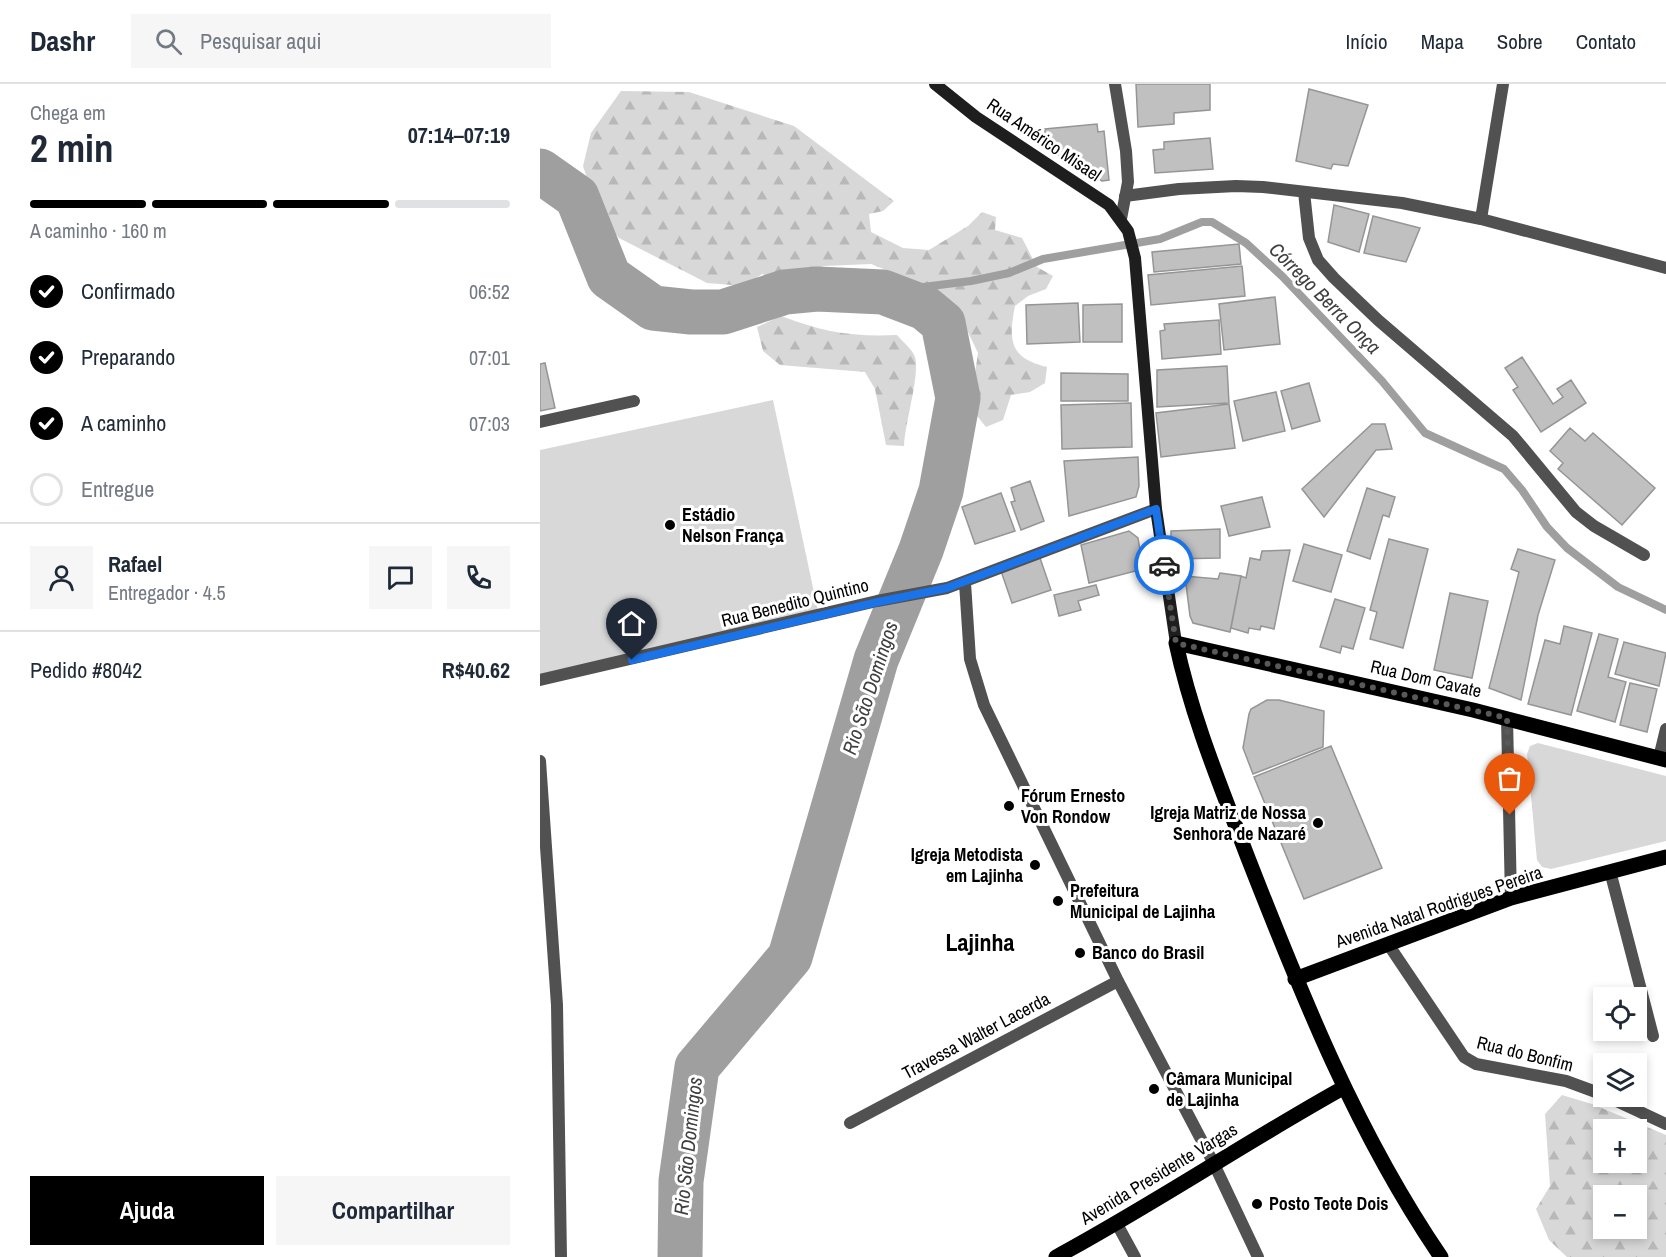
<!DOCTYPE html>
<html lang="pt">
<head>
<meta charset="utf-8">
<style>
	:root { --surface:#fff; --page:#f6f6f7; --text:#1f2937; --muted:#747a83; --line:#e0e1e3; --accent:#000 }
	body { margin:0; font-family:"Archivo Narrow",sans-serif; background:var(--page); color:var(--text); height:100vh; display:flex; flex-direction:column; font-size:22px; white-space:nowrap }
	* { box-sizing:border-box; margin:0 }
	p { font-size:20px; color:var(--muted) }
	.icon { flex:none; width:33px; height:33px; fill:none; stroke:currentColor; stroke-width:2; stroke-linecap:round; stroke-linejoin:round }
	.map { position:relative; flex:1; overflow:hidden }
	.side { display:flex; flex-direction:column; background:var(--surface); width:540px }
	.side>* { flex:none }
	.tools { position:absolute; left:1053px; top:903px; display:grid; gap:12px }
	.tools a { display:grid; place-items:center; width:54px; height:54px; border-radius:0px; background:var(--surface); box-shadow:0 3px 9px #0003; font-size:30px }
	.pin { position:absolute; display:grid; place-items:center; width:51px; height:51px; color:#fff; margin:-62px -26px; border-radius:50% 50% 50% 0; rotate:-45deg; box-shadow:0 0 6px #0007 }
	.pin .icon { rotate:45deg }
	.courier { position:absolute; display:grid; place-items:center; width:60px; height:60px; margin:-30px; border:4px solid #1a73e8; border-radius:50%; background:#fff; color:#222; box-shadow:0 2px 8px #0007 }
	.head em { font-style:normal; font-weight:800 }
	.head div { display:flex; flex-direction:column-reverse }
	.head { display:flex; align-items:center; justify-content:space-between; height:102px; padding:0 30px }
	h1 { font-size:39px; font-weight:800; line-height:45px }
	.bar { display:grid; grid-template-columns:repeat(4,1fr); gap:9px 6px; align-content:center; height:72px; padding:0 30px }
	.bar i { height:8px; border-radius:4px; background:var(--line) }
	.bar .selected { background:var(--accent) }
	.bar p { grid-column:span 4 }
	.line { display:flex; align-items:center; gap:15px; padding:0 30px; border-top:2px solid var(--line) }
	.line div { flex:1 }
	.round { display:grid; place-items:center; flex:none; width:63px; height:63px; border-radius:0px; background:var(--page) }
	ol { padding:0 30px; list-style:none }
	li { display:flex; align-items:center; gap:18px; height:66px }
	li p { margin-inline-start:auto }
	li .icon { padding:6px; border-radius:50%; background:var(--accent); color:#fff; stroke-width:4 }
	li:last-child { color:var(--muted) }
	li i { width:33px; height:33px; border:3px solid var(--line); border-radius:50% }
	.button { display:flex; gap:12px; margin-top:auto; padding:12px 30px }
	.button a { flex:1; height:69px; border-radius:0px; background:var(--accent); color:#fff; font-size:24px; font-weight:800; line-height:69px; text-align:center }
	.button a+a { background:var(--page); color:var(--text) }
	header { display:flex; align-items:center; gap:36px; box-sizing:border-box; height:84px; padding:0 30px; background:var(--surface); border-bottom:2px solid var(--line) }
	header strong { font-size:28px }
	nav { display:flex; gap:33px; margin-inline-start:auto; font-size:21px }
	.search { width:420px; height:54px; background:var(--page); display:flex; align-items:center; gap:15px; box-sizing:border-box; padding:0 21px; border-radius:0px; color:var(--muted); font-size:22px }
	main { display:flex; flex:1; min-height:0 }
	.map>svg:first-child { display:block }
</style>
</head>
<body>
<header>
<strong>Dashr</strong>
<div class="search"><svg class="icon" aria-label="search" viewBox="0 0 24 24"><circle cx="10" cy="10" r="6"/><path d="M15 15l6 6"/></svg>Pesquisar aqui</div>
<nav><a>Início</a><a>Mapa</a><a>Sobre</a><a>Contato</a></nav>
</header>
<main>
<section class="side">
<div class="head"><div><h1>2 min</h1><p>Chega em</p></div><em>07:14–07:19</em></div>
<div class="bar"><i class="selected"></i><i class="selected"></i><i class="selected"></i><i></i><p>A caminho · 160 m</p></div>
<ol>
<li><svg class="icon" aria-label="check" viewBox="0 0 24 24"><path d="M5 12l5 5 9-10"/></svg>Confirmado<p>06:52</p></li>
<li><svg class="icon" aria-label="check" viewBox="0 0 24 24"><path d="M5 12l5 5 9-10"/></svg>Preparando<p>07:01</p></li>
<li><svg class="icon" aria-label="check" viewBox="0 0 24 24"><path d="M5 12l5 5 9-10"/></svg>A caminho<p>07:03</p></li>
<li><i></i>Entregue</li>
</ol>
<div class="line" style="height:108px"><a class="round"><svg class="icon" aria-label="person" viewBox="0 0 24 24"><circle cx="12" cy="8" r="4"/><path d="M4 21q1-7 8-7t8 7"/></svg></a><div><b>Rafael</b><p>Entregador · 4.5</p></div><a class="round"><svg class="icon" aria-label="chat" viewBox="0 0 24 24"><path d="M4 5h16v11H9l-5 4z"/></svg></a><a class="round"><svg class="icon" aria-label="phone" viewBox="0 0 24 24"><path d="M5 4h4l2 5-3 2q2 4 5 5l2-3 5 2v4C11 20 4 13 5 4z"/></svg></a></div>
<div class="line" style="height:78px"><div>Pedido #8042</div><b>R$40.62</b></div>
<div class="button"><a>Ajuda</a><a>Compartilhar</a></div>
</section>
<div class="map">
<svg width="1126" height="1173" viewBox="0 0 1126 1173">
	<defs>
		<pattern id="forest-firs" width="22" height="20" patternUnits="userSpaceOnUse" patternTransform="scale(1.5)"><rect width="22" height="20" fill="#d8d8d8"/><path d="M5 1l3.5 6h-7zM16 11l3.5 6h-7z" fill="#b8b8b8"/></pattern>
	</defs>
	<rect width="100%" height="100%" fill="#fff"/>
	<path fill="url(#forest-firs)" fill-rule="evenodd" d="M81 7 149 8 254 42 354 117 343 127 329 130 331 148 363 164 389 166 428 142 442 128 456 133 455 146 482 154 497 183 513 192 506 205 488 212 475 222C468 257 470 274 507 283L505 299 490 308 471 311 463 336 446 343 430 323 438 269 418 227 371 196 331 180 284 182 244 197 222 190 204 202 167 199 79 154 59 130 43 82 51 49Z
		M241 232C283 248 312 253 357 251 362 257 373 266 375 273 380 292 365 338 364 362L346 361 335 305 325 288 240 281 223 267 217 243Z
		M1022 1011 1052 1020 1126 1051V1173H1027L1009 1156 996 1125 1010 1102 1005 1030ZM1064 1046H1096V1078H1064ZM1064 1112H1096V1144H1064Z"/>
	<path fill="#d8d8d8" d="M233 316 278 527 0 594V366Z
		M998 659 1126 692V757L1011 785 1002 783 997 776 987 670 990 662Z"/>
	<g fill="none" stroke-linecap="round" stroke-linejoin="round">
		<path stroke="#9f9f9f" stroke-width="8" d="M343 208 431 197 469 189 503 175 620 155 662 138H672L706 159 742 192 842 297 885 349 964 385 982 406 1007 443 1027 464 1078 503 1126 526"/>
		<path stroke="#9f9f9f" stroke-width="45" d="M0 87 37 113 69 193 113 224 151 228H183L245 208 277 205 343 208 385 224 403 239 418 314 401 407 381 466 336 576 250 873 157 983 141 1097 140 1173"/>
	</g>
	<path fill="#c0c0c0" stroke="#959595" stroke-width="1.5" d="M596 0H670V26L634 29V40L598 43Z
		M769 5 828 21 808 82 793 80 791 85 756 77Z
		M557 40 558 48 564 47 569 96 562 97 504 63 505 45Z
		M670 54 673 85 615 89 613 66 624 65V58Z
		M794 121 829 130 819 168 788 158Z
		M833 132 880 144 866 178 824 169Z
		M699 160 701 180 614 188 612 168Z
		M702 182 705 212 611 221 608 191Z
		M735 213 740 260 684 266 679 220Z
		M538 219 540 258 487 260 486 221Z
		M582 220V258H543V221Z
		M679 236 681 270 622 275 620 247 625 246 624 240Z
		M982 273 1013 320 1023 313 1017 305 1031 296 1046 319 1001 348 973 306 978 303 965 284Z
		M5 279 15 324 0 327V280Z
		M687 282 689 319 617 323V286Z
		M521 289 588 290V317H521Z
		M769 299 780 337 752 345 741 307Z
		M736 308 745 347 703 357 694 317Z
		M591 319 592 363 522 365 521 321Z
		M689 320 695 364 621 373 616 329Z
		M832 340H845L852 365 836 366 784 433 762 405Z
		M1030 344 1045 357 1053 349 1115 404 1082 441 1018 385 1023 379 1010 367Z
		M598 373 599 402 596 413 529 432 524 377Z
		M490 397 504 437 481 446 471 418 475 417 471 404Z
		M827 404 855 413 849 433 843 431 830 475 807 467Z
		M461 409 475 447 435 460 422 423Z
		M722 413 730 443 689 452 681 422Z
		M680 445V474L631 475V447Z
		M589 447 598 454 603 485 549 499 541 461Z
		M849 455 888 465 863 564 830 555 837 528 830 526Z
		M764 460 802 471 791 508 753 497Z
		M978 465 1015 476 998 531 981 616 949 604 979 488 971 485Z
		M750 466 734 545 721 542 720 546 709 544 708 549 691 544 701 492 706 494 710 474 720 476 722 467Z
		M500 474 511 506 472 519 461 487Z
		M680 489 701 492 690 548 653 539 650 532 645 492 678 495Z
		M556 501 559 511 538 517 541 526 519 532 514 511Z
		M910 509 948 517 932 594 894 586Z
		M795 515 825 524 813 565 802 562 800 569 780 563Z
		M1024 542 1052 549 1031 631 988 620 1005 556 1020 560Z
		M1059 550 1078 555 1068 593 1086 598 1075 638 1037 627Z
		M1084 558 1126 569 1119 602 1075 590Z
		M1090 599 1117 605 1107 648 1080 641Z
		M727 616H739L784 627 783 663 713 690 703 664 709 630 711 625Z
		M791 662 842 784 764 815 714 693Z"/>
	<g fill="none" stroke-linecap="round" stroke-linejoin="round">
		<path stroke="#515151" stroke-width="12" d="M575 0 586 67 588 98 581 135
			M764 108 769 154 778 176 794 194 838 236 973 352 1036 428 1054 442 1104 471
			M585 112 639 105 696 102 723 103 862 119 941 135 1126 184
			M941 135 963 0
			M0 338 94 317
			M425 499 430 575 444 621 578 897 674 1080 718 1173
			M0 596 337 517 407 504 616 425
			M967 634 971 814
			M1119 674 1126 645
			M0 677 17 921 21 1173
			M1070 787 1113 952
			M848 860 924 973 936 980 1026 997 1064 1011
			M1066 1012 1126 1040
			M310 1039 578 897
			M577 1140 595 1173"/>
		<path stroke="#1e1e1e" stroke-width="12" d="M395 0 436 33 569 121 588 147 595 174 616 425 636 559"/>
		<path stroke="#000" stroke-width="15" d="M755 895 971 814 1126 773
			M516 1173C614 1120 706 1058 803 1004
			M901 1173C817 1050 762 912 708 774 681 703 652 634 636 559L933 626 1126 676"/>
	</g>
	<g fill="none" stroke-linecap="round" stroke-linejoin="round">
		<path stroke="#595959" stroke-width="6" stroke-dasharray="0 10.8" d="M624 481 636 559 967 634 970 731"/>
		<path stroke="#1a73e8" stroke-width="8" d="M92 576 338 518 407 504 616 425 624 481"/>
	</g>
	<g fill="#000" stroke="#fff" stroke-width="2">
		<circle cx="130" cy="441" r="6"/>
		<circle cx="469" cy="722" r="6"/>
		<circle cx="778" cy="739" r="6"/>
		<circle cx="495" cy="781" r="6"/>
		<circle cx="518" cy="817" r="6"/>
		<circle cx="540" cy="869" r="6"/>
		<circle cx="614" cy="1005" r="6"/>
		<circle cx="717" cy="1120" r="6"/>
	</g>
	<g text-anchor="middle" stroke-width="6" stroke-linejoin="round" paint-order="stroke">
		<g font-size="18" fill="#000" stroke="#fff">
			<text transform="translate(504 56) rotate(34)" y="6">Rua Américo Misael</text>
			<text transform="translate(255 519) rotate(-14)" y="6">Rua Benedito Quintino</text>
			<text transform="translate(886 595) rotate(13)" y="6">Rua Dom Cavate</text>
			<text transform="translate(899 823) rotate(-19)" y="6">Avenida Natal Rodrigues Pereira</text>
			<text transform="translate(436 952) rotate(-28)" y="6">Travessa Walter Lacerda</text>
			<text transform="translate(985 970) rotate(14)" y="6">Rua do Bonfim</text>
			<text transform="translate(619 1090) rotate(-31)" y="6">Avenida Presidente Vargas</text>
		</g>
		<g font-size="18" font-weight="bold" fill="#000" stroke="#fff" text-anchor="start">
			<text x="142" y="437">Estádio<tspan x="142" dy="21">Nelson França</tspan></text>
			<text x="481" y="718">Fórum Ernesto<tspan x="481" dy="21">Von Rondow</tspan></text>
			<text x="766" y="735" text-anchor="end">Igreja Matriz de Nossa<tspan x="766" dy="21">Senhora de Nazaré</tspan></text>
			<text x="483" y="777" text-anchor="end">Igreja Metodista<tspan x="483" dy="21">em Lajinha</tspan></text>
			<text x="530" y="813">Prefeitura<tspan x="530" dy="21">Municipal de Lajinha</tspan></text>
			<text x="552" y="875">Banco do Brasil</text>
			<text x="626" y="1001">Câmara Municipal<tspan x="626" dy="21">de Lajinha</tspan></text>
			<text x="729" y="1126">Posto Teote Dois</text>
		</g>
		<g font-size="20" font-style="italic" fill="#404040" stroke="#fff">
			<text transform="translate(785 214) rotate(45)" y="7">Córrego Berra Onça</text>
			<text transform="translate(330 604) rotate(-72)" y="7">Rio São Domingos</text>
			<text transform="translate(148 1062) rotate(-84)" y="7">Rio São Domingos</text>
		</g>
		<g font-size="24" font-weight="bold" fill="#000" stroke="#fff">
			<text x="440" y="867">Lajinha</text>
		</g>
	</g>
</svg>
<div class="tools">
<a><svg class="icon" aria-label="locate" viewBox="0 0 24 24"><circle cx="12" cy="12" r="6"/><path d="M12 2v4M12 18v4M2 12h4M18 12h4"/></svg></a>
<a><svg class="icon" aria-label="layers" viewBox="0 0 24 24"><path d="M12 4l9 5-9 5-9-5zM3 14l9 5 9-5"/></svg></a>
<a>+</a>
<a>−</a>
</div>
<div class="pin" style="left:970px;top:731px;background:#ea580c"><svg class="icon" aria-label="bag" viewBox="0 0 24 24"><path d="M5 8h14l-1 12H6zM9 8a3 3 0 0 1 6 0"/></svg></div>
<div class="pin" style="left:92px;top:576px;background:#1f2937"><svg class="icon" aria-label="home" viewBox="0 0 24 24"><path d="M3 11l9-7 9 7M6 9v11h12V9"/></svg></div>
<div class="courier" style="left:624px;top:481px"><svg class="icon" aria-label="car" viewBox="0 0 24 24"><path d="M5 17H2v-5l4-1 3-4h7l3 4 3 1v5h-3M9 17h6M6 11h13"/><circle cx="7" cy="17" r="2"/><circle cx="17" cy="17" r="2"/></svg></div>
</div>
</main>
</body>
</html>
